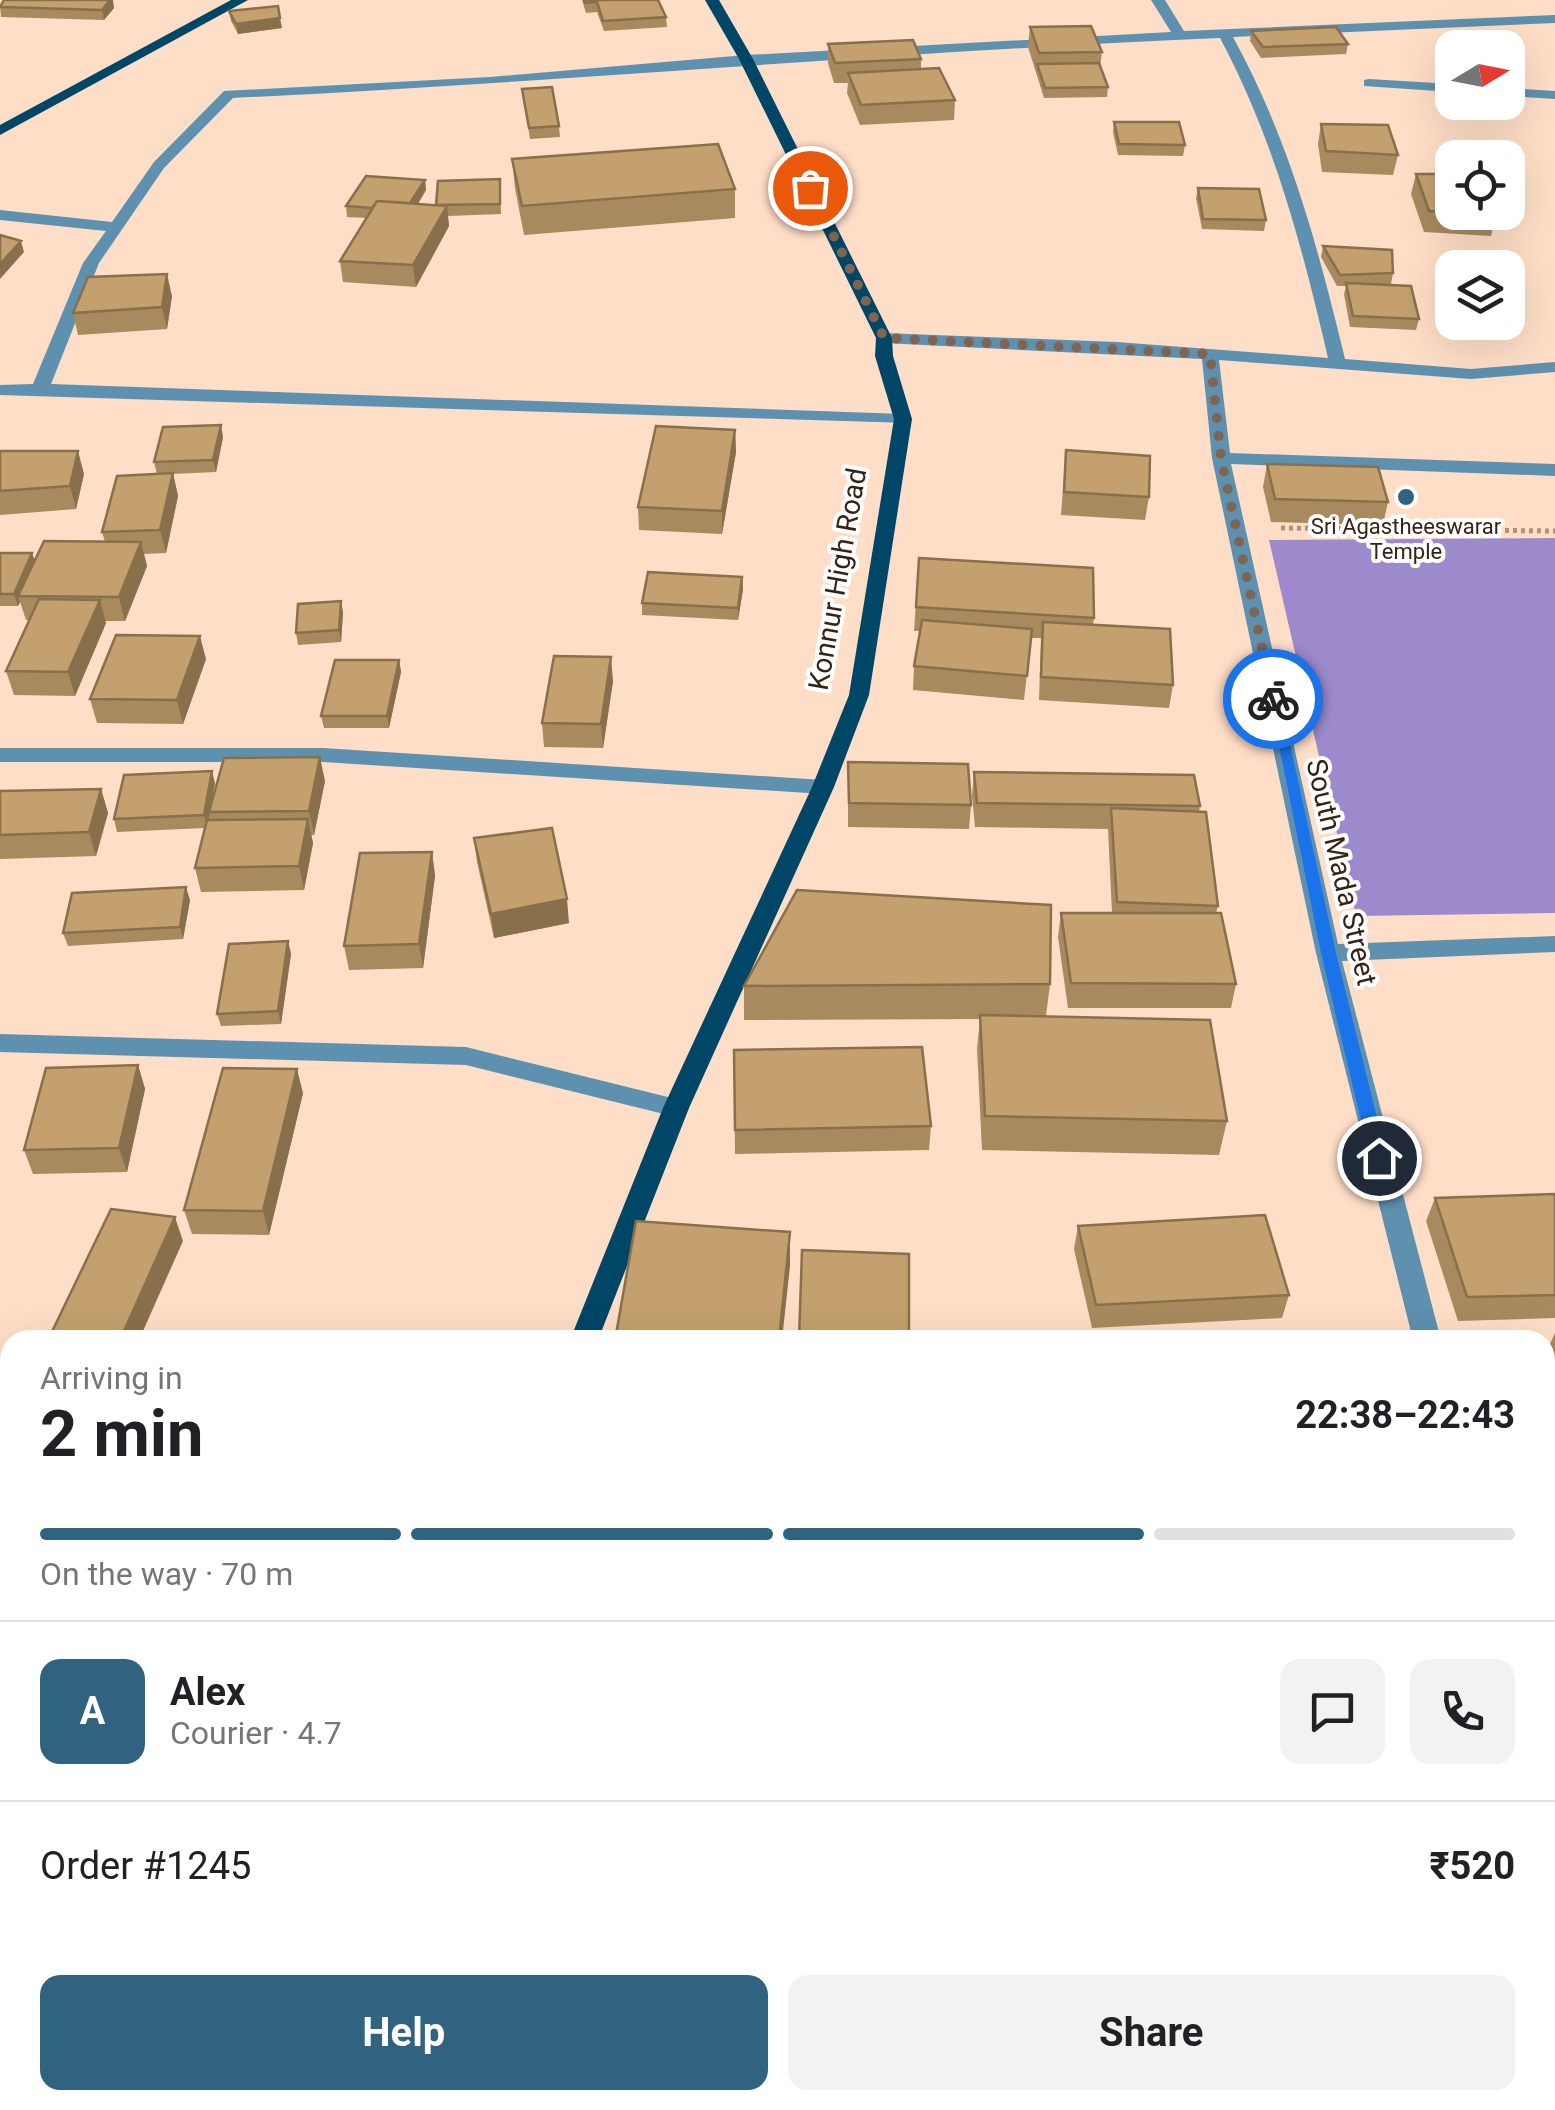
<!DOCTYPE html>
<html lang="en">
<head>
<meta charset="utf-8">
<style>
	:root { --surface:#fff; --page:#f2f2f2; --text:#202124; --muted:#757577; --line:#e0e0e0; --accent:#306380 }
	body { margin:0; font-family:Roboto,sans-serif; background:var(--page); color:var(--text); height:100vh; display:flex; flex-direction:column; font-size:38px; white-space:nowrap }
	* { box-sizing:border-box; margin:0 }
	p { font-size:32px; color:var(--muted) }
	.icon { flex:none; width:55px; height:55px; fill:none; stroke:currentColor; stroke-width:2; stroke-linecap:round; stroke-linejoin:round }
	.map { position:relative; flex:1; overflow:hidden }
	.drawer { position:absolute; left:0px; top:1330px; width:1555px; height:780px; display:flex; flex-direction:column; background:var(--surface); border-radius:30px 30px 0 0; box-shadow:0 10px 40px #0002 }
	.drawer>* { flex:none }
	.needle { width:65px; rotate:80deg }
	.controls { position:absolute; left:1435px; top:30px; display:grid; gap:20px }
	.controls a { display:grid; place-items:center; width:90px; height:90px; border-radius:20px; background:var(--surface); box-shadow:0 10px 40px #0002; font-size:50px }
	.pin { position:absolute; display:grid; place-items:center; width:85px; height:85px; color:#fff; margin:-42px; border:5px solid #fff; border-radius:50%; box-shadow:0 2px 10px #0007 }
	.courier { position:absolute; display:grid; place-items:center; width:100px; height:100px; margin:-50px; border:8px solid #1a73e8; border-radius:50%; background:#fff; color:#222; box-shadow:0 2px 12px #0007 }
	.overview em { font-style:normal; font-weight:700 }
	.overview div { display:flex; flex-direction:column-reverse }
	.overview { display:flex; align-items:center; justify-content:space-between; height:170px; padding:0 40px }
	h1 { font-size:65px; font-weight:700; line-height:75px }
	.bar { display:grid; grid-template-columns:repeat(4,1fr); gap:15px 10px; align-content:center; height:120px; padding:0 40px }
	.bar i { height:12px; border-radius:8px; background:var(--line) }
	.bar .current { background:var(--accent) }
	.bar p { grid-column:span 4 }
	.line { display:flex; align-items:center; gap:25px; padding:0 40px; border-top:2px solid var(--line) }
	.line div { flex:1 }
	.round { display:grid; place-items:center; flex:none; width:105px; height:105px; border-radius:20px; background:var(--page) }
	.action { display:flex; gap:20px; margin-top:auto; padding:20px 40px }
	.action a { flex:1; height:115px; border-radius:20px; background:var(--accent); color:#fff; font-size:40px; font-weight:700; line-height:115px; text-align:center }
	.action a+a { background:var(--page); color:var(--text) }
	.map>svg:first-child { display:block }
</style>
</head>
<body>
<div class="map">
<svg width="1555" height="2110" viewBox="0 0 1555 2110">
	<rect width="100%" height="100%" fill="#ffdec7"/>
	<path fill="#9c8acd" d="M1555 538V913L1356 916 1269 540Z"/>
	<g fill="none" stroke-linecap="round" stroke-linejoin="round">
		<path stroke="#af9380" stroke-width="5" stroke-dasharray="4 4" stroke-linecap="butt" d="M1281 528 1555 531"/>
		<path fill="#5e91af" fill-rule="evenodd" d="M1151 0H1165L1184 31 1555 15V23L1233 37C1289 139 1318 247 1345 359L1471 369 1555 362V372L1471 379 1219 360 1230 453 1555 464V476L1231 464 1338 944 1555 936V952L1342 961 1441 1340H1413L1316 953 1212 458 1202 359 884 343 876 338 884 333 1117 342 1328 358C1302 246 1274 139 1220 38 891 52 562 82 233 98L164 168 99 263 51 384 903 414 909 415V423L0 395V385L33 384 83 263 106 231 0 220V210L112 222 154 162 224 91 490 77 746 55 1171 32Z
			M1369 79 1452 84V92L1364 86V80Z
			M1508 88 1555 91V99L1508 96Z
			M0 748H323L823 780 834 787 823 794 323 762H0Z
			M0 1034 466 1047 676 1099 685 1101 689 1108 685 1115 676 1117 466 1065 0 1052Z"/>
		<path fill="#004666" fill-rule="evenodd" d="M231 0H248L0 135V125Z
			M705 0H719L753 59 892 338 893 356 912 419 869 695 834 787 689 1108 598 1340H570L663 1108 812 787 849 695 894 419 875 356 876 338 739 59Z
			M290 2100H326L322 2110H286Z"/>
	</g>
	<path fill="#a88a5e" d="M582 0H658L666 17 667 27 604 31 597 12 586 13Z
		M0 5 114 8 104 20 1 17Z
		M229 11 282 28 238 34 231 21Z
		M1030 27 1102 52 1100 67 1108 87 1107 97 1044 98 1028 47Z
		M1251 31 1348 44 1346 54 1261 58 1250 41Z
		M828 44 921 59V69L955 100 954 120 860 125 847 93 848 83H834L828 63Z
		M522 89 559 126 560 137 530 139Z
		M1114 122 1185 145 1183 156 1118 155 1113 132Z
		M1321 124 1398 155 1393 175 1322 172 1318 144Z
		M512 159 735 189V218L524 235 515 188Z
		M1416 174 1496 215 1491 236 1424 232 1411 194Z
		M500 179 501 214 448 216 449 226 416 287 343 282 340 261 366 218 347 217 346 206 425 180 426 190 418 204 436 205Z
		M1198 188 1266 220 1264 231 1202 229 1196 198Z
		M1323 246 1393 273 1391 284 1379 285 1419 319 1416 330 1350 327 1344 294 1346 286H1337L1321 257Z
		M172 296 167 329 78 335 73 313Z
		M735 430 736 452 722 534 639 530 638 507Z
		M223 437 216 472 173 474 178 496 166 553 144 554 147 566 125 621H105L106 623 75 696 14 695 6 671 29 620H26L20 602 18 606H0V553H32L35 561 105 542 102 532 157 474 154 462Z
		M1066 450 1149 497 1145 520 1061 515Z
		M0 451 84 474 76 509 0 515Z
		M1267 464 1388 502 1383 525 1271 522 1263 487Z
		M919 558 1094 618 1093 625 1173 685 1169 708 1039 700 1041 638H1031L1024 700 913 690 914 666 920 631H914Z
		M742 577 743 589 738 620 642 615V603Z
		M341 601 343 613 341 642 298 645 296 633Z
		M206 659 183 724 97 723 90 699Z
		M399 660 401 672 389 728H324L321 716Z
		M613 681 603 748 544 747 542 723Z
		M848 762 971 805 969 829 848 827Z
		M974 772 1200 806 1199 812 1218 906 1216 913 1236 984 1231 1008H1068L1058 937 1061 913H1112L1108 829 975 827 972 796Z
		M325 781 314 835H311L313 843 304 890 201 892 195 868 205 828 117 832 114 819 215 783 210 806Z
		M101 789 108 813 96 856 0 859V791Z
		M474 838 569 923 494 938 477 862Z
		M432 852 435 876 423 968 349 970 344 946Z
		M190 900 183 939 68 946 63 933Z
		M288 941 291 954 281 1024 221 1026 217 1014Z
		M1050 984 1046 1016 1227 1121 1219 1155 982 1150 977 1049 980 1019 744 1020V986Z
		M734 1050 931 1126 929 1150 735 1154Z
		M138 1065 145 1089 127 1172 33 1174 24 1150Z
		M303 1093 269 1235 192 1234 184 1210Z
		M1555 1194V1318L1458 1321 1426 1221 1435 1198Z
		M1078 1226 1289 1295 1282 1318 1092 1328 1074 1249Z
		M1555 1333V1363L1549 1346Z
		M0 1800 10 1802V1946L0 1945Z
		M899 2100H1055L1056 2110H900Z"/>
	<path fill="#88704c" d="M110 0H113L114 8 104 20 102 10Z
		M280 18 282 28 238 34 236 24Z
		M425 180 426 190 407 221 406 210Z
		M447 206 449 226 416 287 413 265Z
		M21 241 24 252 0 279V264Z
		M167 274 172 296 167 329 162 307Z
		M221 425 223 437 216 472 213 460Z
		M735 430 736 452 722 534V511Z
		M78 451 84 474 76 509 70 486Z
		M173 473 178 496 166 553 160 530Z
		M141 542 147 566 125 621 119 597Z
		M32 553 36 565 18 596 20 602 18 606 14 594Z
		M742 577 743 589 738 620V608Z
		M100 600 106 623 75 696 68 672Z
		M341 601 343 613 341 642 339 630Z
		M200 636 206 659 183 724 177 700Z
		M611 657 613 681 603 748 601 724Z
		M399 660 401 672 389 728 387 716Z
		M320 757 325 781 314 835 309 811Z
		M212 771 215 783 207 828 204 815Z
		M101 789 108 813 96 856 89 832Z
		M308 819 313 843 304 890 299 866Z
		M432 852 435 876 423 968 419 944Z
		M186 887 190 900 183 939 180 927Z
		M567 899 569 923 494 938 491 914Z
		M288 941 291 954 281 1024 278 1011Z
		M138 1065 145 1089 127 1172 119 1148Z
		M297 1069 303 1093 269 1235 263 1211Z
		M175 1217 183 1241 139 1340H120Z
		M790 1232V1266L782 1340H779Z
		M10 1525V1576L0 1601V1550Z
		M112 2100H135L132 2110H109Z"/>
	<path fill="#c3a06d" stroke="#88704c" stroke-width="2.5" d="M4 0H110L102 10 0 7Z
		M584 0H658L666 17 603 21 597 2 585 3Z
		M278 6 280 18 236 24 229 11Z
		M1091 26 1102 52 1039 53 1030 27Z
		M1336 27 1348 44 1263 47 1251 31Z
		M913 40 921 59 835 63 828 44Z
		M1099 63 1108 87 1045 88 1037 64Z
		M939 68 955 100 861 105 848 73Z
		M552 87 559 126 529 128 522 89Z
		M1114 122H1179L1185 145 1119 144Z
		M1321 124 1388 125 1398 155 1326 151Z
		M718 144 735 189 522 206 512 159Z
		M1416 174H1452V212L1429 211Z
		M366 176 425 180 410 203 377 201 372 208 346 206Z
		M500 179V204L436 205 438 181Z
		M1198 188 1259 189 1266 220 1203 219Z
		M377 201 447 206 413 265 340 261Z
		M1458 212H1495L1496 215Z
		M0 235 21 241 0 264Z
		M1323 246 1392 250 1393 273 1340 275Z
		M167 274 162 307 73 313 88 277Z
		M1346 283 1411 286 1419 319 1353 316Z
		M221 425 213 460 154 462 163 427Z
		M656 426 735 430 722 511 638 507Z
		M1066 450 1150 456 1149 497 1064 492Z
		M0 451H78L70 486 0 491Z
		M1267 464 1378 467 1388 502 1275 499Z
		M173 473 160 530 102 532 117 476Z
		M44 541 141 542 119 597 18 596Z
		M0 553H32L14 594H0Z
		M919 558 1093 568 1094 618 916 607Z
		M648 572 742 577 738 608 642 603Z
		M39 599 100 600 68 672 6 671Z
		M341 601 339 630 296 633 298 604Z
		M922 620 1032 629 1027 676 914 666Z
		M1043 622 1170 629 1173 685 1041 677Z
		M116 635 200 636 177 700 90 699Z
		M554 656 611 657 601 724 542 723Z
		M335 660H399L387 716H321Z
		M320 757 309 811 209 812 224 758Z
		M848 762 968 764 971 805 849 803Z
		M212 771 204 815 114 819 124 775Z
		M974 772 1194 775 1200 806 977 803Z
		M101 789 89 832 0 835V791Z
		M1111 808 1206 812 1218 906 1117 902Z
		M308 819 299 866 195 868 207 820Z
		M552 828 567 899 491 914 474 838Z
		M432 852 419 944 344 946 360 853Z
		M186 887 180 927 63 933 72 893Z
		M797 890 1051 905 1050 984 744 986Z
		M1061 913H1221L1236 984 1071 983Z
		M288 941 278 1011 217 1014 229 944Z
		M980 1015 1210 1020 1227 1121 985 1116Z
		M922 1047 931 1126 735 1130 734 1050Z
		M138 1065 119 1148 24 1150 46 1068Z
		M223 1068 297 1069 263 1211 184 1210Z
		M1555 1194V1295L1467 1297 1435 1198Z
		M111 1209 175 1217 120 1340H48Z
		M1265 1215 1289 1295 1096 1305 1078 1226Z
		M636 1221 790 1232 779 1340H615Z
		M802 1250 909 1254V1340H799Z
		M0 1432 10 1433V1525L0 1550Z
		M0 1800 10 1802V1929L0 1928Z
		M0 1996 10 1997V2100H112L109 2110H0Z
		M742 2100H892L893 2110H742Z
		M905 2100H1055L1056 2110H906Z"/>
	<path fill="#1a73e8" d="M1269 696 1280 699 1336 953 1387 1158 1379 1165 1370 1158 1321 953Z"/>
	<g fill="none" stroke-linecap="round" stroke-linejoin="round">
		<path stroke="#7d6453" stroke-width="10" stroke-dasharray="0 18" d="M810 188 884 338 1210 354 1221 458 1273 699"/>
	</g>
	<circle fill="#306380" stroke="#fff" stroke-width="4" cx="1406" cy="497" r="10"/>
	<g text-anchor="middle" stroke-width="8" stroke-linejoin="round" paint-order="stroke">
		<g font-size="22" fill="#372315" stroke="#fff">
			<text x="1406" y="534">Sri Agastheeswarar<tspan x="1406" dy="25">Temple</tspan></text>
		</g>
		<g font-size="28" fill="#372315" stroke="#fff">
			<text transform="translate(837 579) rotate(-80)" y="10">Konnur High Road</text>
			<text transform="translate(1342 872) rotate(77)" y="10">South Mada Street</text>
		</g>
	</g>
</svg>
<div class="controls">
<a><svg class="needle" viewBox="-14 -14 28 28"><path d="M0-13l5 13h-10z" fill="#e53935"/><path d="M0 13l5-13h-10z" fill="#757577"/></svg></a>
<a><svg class="icon" aria-label="locate" viewBox="0 0 24 24"><circle cx="12" cy="12" r="6"/><path d="M12 2v4M12 18v4M2 12h4M18 12h4"/></svg></a>
<a><svg class="icon" aria-label="layers" viewBox="0 0 24 24"><path d="M12 4l9 5-9 5-9-5zM3 14l9 5 9-5"/></svg></a>
</div>
<div class="pin" style="left:810px;top:188px;background:#ea580c"><svg class="icon" aria-label="bag" viewBox="0 0 24 24"><path d="M5 8h14l-1 12H6zM9 8a3 3 0 0 1 6 0"/></svg></div>
<div class="pin" style="left:1379px;top:1158px;background:#1f2937"><svg class="icon" aria-label="home" viewBox="0 0 24 24"><path d="M3 11l9-7 9 7M6 9v11h12V9"/></svg></div>
<div class="courier" style="left:1273px;top:699px"><svg class="icon" aria-label="bike" viewBox="0 0 24 24"><circle cx="6" cy="16" r="4"/><circle cx="18" cy="16" r="4"/><path d="M6 16l4-8h5l3 8M10 8l3 8H6M13 5h3"/></svg></div>
<section class="drawer">
<div class="overview"><div><h1>2 min</h1><p>Arriving in</p></div><em>22:38–22:43</em></div>
<div class="bar"><i class="current"></i><i class="current"></i><i class="current"></i><i></i><p>On the way · 70 m</p></div>
<div class="line" style="height:180px"><b class="round" style="background:var(--accent);color:#fff">A</b><div><b>Alex</b><p>Courier · 4.7</p></div><a class="round"><svg class="icon" aria-label="chat" viewBox="0 0 24 24"><path d="M4 5h16v11H9l-5 4z"/></svg></a><a class="round"><svg class="icon" aria-label="phone" viewBox="0 0 24 24"><path d="M5 4h4l2 5-3 2q2 4 5 5l2-3 5 2v4C11 20 4 13 5 4z"/></svg></a></div>
<div class="line" style="height:130px"><div>Order #1245</div><b>₹520</b></div>
<div class="action"><a>Help</a><a>Share</a></div>
</section>
</div>
</body>
</html>
